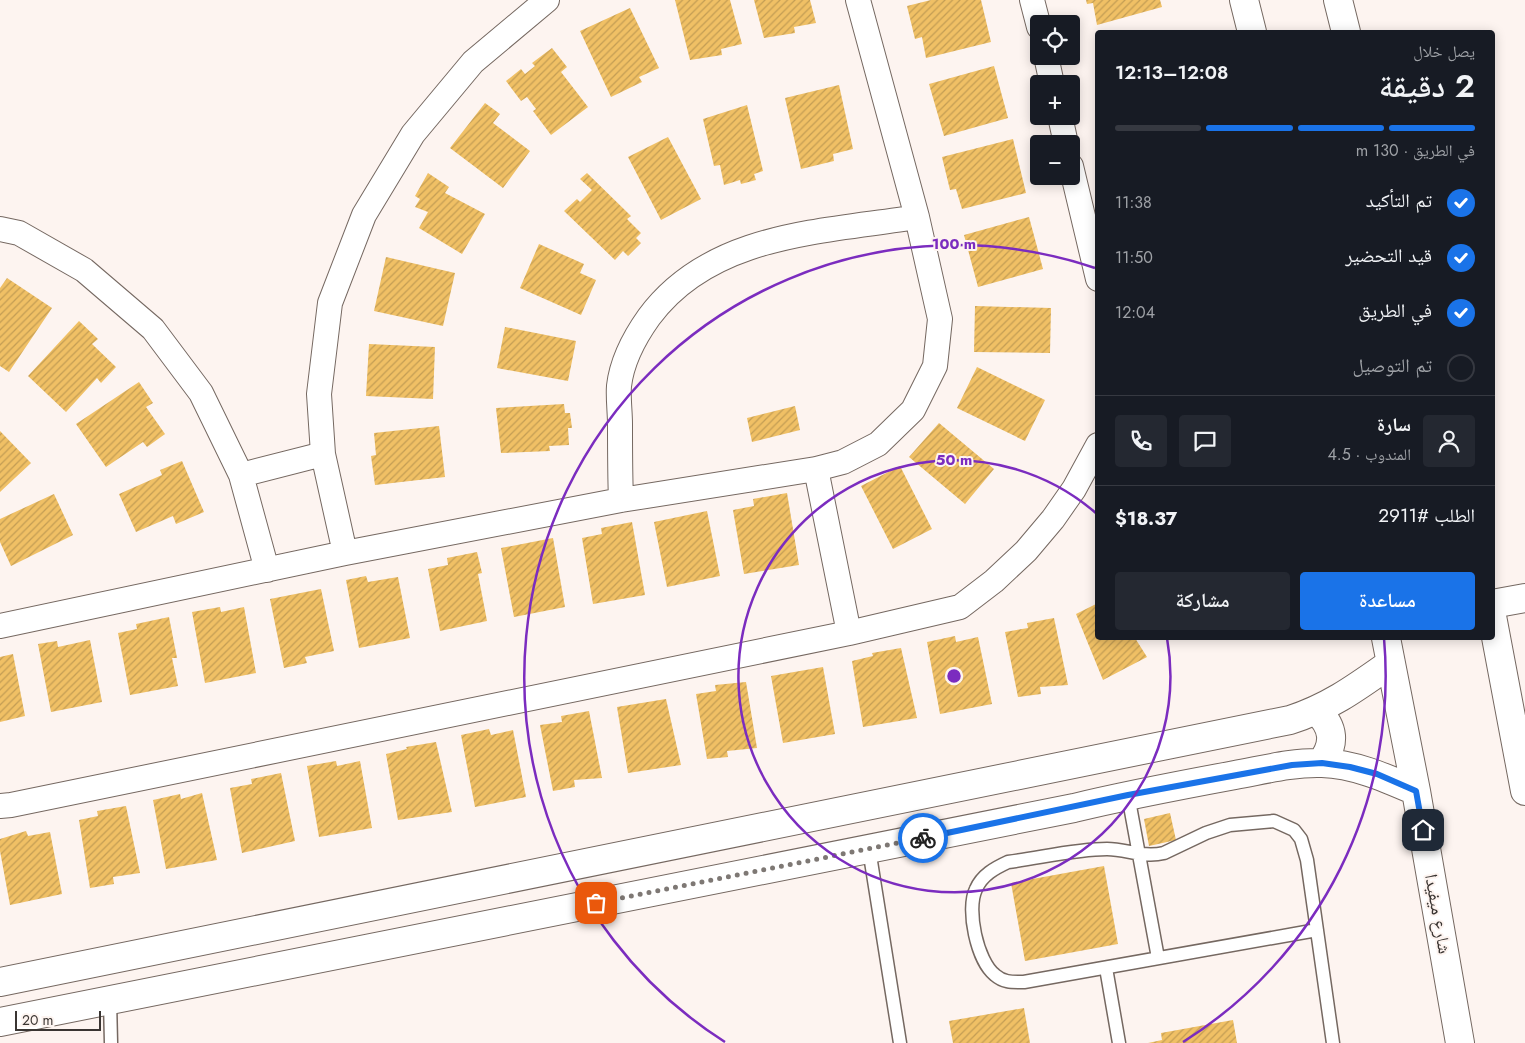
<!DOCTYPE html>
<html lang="ar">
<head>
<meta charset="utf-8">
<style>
	:root { --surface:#171b24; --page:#242831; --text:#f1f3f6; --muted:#9ea1a6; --line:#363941; --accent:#1a73e8 }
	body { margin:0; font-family:Jost,"Noto Naskh Arabic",sans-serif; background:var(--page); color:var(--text); direction:rtl; height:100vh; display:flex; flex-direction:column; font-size:19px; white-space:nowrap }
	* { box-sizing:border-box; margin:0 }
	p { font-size:16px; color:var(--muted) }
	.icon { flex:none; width:28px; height:28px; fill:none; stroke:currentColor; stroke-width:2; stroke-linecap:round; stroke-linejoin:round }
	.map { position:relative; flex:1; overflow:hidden; direction:ltr }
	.panel { position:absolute; left:1095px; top:30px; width:400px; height:610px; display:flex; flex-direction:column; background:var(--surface); border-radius:5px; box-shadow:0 2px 12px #0003; direction:rtl }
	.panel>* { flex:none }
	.fabs { position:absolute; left:1030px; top:15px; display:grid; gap:10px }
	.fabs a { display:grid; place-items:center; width:50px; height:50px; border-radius:5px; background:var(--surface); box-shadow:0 2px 12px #0003; font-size:25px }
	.scale { position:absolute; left:15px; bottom:12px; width:86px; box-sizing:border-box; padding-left:5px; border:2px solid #3a3532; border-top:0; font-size:14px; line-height:18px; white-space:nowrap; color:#3a3532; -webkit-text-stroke:4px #fdf4f0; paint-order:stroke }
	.pin { position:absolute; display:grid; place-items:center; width:42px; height:42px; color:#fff; margin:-21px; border-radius:10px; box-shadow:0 2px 8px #0006 }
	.courier { position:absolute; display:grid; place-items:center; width:50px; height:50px; margin:-25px; border:4px solid #1a73e8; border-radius:50%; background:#fff; color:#222; box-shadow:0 1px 6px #0007 }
	.headline em { font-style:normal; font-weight:600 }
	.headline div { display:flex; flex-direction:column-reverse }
	.headline { display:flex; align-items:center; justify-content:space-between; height:85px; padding:0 20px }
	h1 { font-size:32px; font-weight:600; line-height:38px }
	.bar { display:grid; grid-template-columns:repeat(4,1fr); gap:8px 5px; align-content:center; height:60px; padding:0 20px }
	.bar i { height:6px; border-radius:4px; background:var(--line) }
	.bar .current { background:var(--accent) }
	.bar p { grid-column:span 4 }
	.line { display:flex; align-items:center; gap:12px; padding:0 20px; border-top:1px solid var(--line) }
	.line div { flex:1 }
	.round { display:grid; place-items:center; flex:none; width:52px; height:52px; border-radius:5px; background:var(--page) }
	ol { padding:0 20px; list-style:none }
	li { display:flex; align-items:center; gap:15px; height:55px }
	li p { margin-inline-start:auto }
	li .icon { padding:5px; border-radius:50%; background:var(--accent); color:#fff; stroke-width:4 }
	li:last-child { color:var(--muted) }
	li i { width:28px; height:28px; border:2px solid var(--line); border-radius:50% }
	.primary-button { display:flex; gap:10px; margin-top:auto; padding:10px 20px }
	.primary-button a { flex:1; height:58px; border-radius:5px; background:var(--accent); color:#fff; font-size:20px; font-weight:600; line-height:58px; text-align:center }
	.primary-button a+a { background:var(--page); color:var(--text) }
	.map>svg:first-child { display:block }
</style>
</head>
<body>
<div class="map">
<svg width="1525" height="1043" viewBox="0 0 1525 1043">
	<defs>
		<pattern id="building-hatch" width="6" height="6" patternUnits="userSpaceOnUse" patternTransform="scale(1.25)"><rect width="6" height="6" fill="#f0c065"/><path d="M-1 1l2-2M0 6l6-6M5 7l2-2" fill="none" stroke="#c39d54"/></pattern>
	</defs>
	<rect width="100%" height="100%" fill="#fdf4f0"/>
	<path fill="url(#building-hatch)" d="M675 0H730L742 44 721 49 722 55 690 60Z
		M754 0H810L816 23 794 27 795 33 764 38Z
		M931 0H981L991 42 926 58 922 37 915 39 907 6Z
		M1086 0H1160L1162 7 1097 25 1093 3 1087 4Z
		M630 8 659 68 639 77 642 82 611 97 580 31Z
		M552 48 567 67 561 72 588 107 551 135 533 111 536 109 527 97 521 101 506 81 521 69 525 74 535 66 532 63Z
		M994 66 1008 118 944 136 929 84Z
		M839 85 853 149 833 154 834 161 801 169 785 98Z
		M485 103 500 114 493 123 530 151 503 188 450 148Z
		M747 105 763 171 754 174 756 180 741 184 740 180 724 185 720 165 714 166 703 119Z
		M668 137 701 199 661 220 628 157Z
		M1013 139 1026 193 962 209 956 189 950 190 942 157Z
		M428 173 449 187 445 193 485 214 462 254 419 228 428 212 415 207 420 199 415 196Z
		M587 173 631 216 627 219 641 233 636 238 641 243 628 256 623 251 615 260 564 211 577 199 580 202 592 190 580 179Z
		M1029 217 1043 269 978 287 964 235Z
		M539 244 584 264 580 273 596 280 581 315 520 288Z
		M386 257 455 273 443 326 374 311Z
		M7 278 52 308 9 372 0 366V288Z
		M975 306 1051 308 1050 353 974 352Z
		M79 321 98 339 92 344 116 367 101 383 97 378 66 412 28 376Z
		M505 327 576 341 568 381 497 368Z
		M369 344 435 347 433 399 366 396Z
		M977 367 1045 400 1025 441 957 408Z
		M139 382 153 403 146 407 165 434 147 447 143 442 106 467 76 424Z
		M564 404 565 413H570L572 428H568L569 445 549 446 550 451 501 453 496 408Z
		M795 406 800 430 752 442 747 418Z
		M939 423 994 469 965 504 909 457Z
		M439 426 445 477 375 485 371 456 376 455 374 433Z
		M0 431 31 463 0 492Z
		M182 461 204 512 176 524 173 516 136 532 119 494 162 475 160 470Z
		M900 466 932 529 893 549 861 486Z
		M787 493 799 565 744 574 733 510 754 506 753 499Z
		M54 494 73 535 11 566 0 542V519Z
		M707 511 720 576 667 587 654 522Z
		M632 522 645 595 593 604 582 538 602 534 601 528Z
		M553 538 565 607 514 617 501 548Z
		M477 552 482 573 478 574 487 621 440 631 428 569 448 565 447 558Z
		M366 576 368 582 398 577 410 638 359 648 346 580Z
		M321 589 334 651 305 657 307 663 284 668 270 599Z
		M1098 603V638H1135L1147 657 1103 680 1076 614Z
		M220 607 221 612 244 607 256 673 205 683 192 612Z
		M169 617 177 658H172L178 686 130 695 118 633 137 629 136 624Z
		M1054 618 1068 685 1040 687 1041 694 1018 697 1005 632 1028 628 1027 623Z
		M955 636 956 642 978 637 992 704 940 714 927 642Z
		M90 640 102 702 51 712 38 644 57 641 58 647Z
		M901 648 917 718 863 727 852 661 873 656 872 653Z
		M13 654 25 716 0 722V657Z
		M823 667 835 734 783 743 771 676Z
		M746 682 757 748 727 751 728 757 707 759 696 694 716 691 715 685Z
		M666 699 681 765 628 773 617 707Z
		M589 711 602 778 574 780 575 787 553 791 540 725 562 722 561 716Z
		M489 729 491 735 513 730 526 797 475 807 461 735Z
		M436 742 452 812 398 820 386 754 407 749 406 747Z
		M336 761 337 766 360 761 372 828 319 837 307 766Z
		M281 773 295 841 242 853 230 788 252 784 251 779Z
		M202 793 217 860 166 869 153 800 180 794 181 799Z
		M126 806 140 873 113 877 114 884 90 888 79 820 98 816 97 811Z
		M1170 813 1176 840 1149 846 1144 819Z
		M26 831 28 836 50 832 62 894 10 905 0 851V839Z
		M1104 866 1118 944 1025 961 1011 883Z
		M1024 1008 1030 1043H953L949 1021Z
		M1233 1020 1237 1043H1148L1162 1040 1161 1033Z"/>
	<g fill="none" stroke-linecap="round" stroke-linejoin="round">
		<defs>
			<path id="service" d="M1128 795 1158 958
				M869 849 900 1043
				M1317 930 1024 982C1013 982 1004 983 995 975 977 961 966 909 976 889 982 875 995 868 1008 862 1040 858 1075 849 1107 849 1127 849 1143 858 1164 853L1206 833 1230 825 1274 821 1294 830 1301 839 1307 860 1333 1043
				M1106 968 1119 1043
				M110 1000 111 1043"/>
			<path id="minor" d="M1032 0 1039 27
				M1046 56 1052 84
				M1060 116 1066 144
				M1071 166 1098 279
				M0 229 19 233 84 270 153 329 201 393 241 475 267 570
				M816 469 849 633
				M241 475 323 454
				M621 500C620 475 620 449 620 424 620 412 618 398 619 386 622 360 634 338 649 317 711 233 823 232 917 217
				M345 553 323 454 319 394 330 303 364 215 413 134 473 62 547 0
				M0 626 345 553 621 500 816 469 843 462 878 444 913 410 935 366 940 319 917 217 858 0
				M0 806 11 805 849 633 960 607 994 581 1026 551 1053 519 1074 489 1098 445"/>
			<path id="tertiary" d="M1244 0 1252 32
				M1338 0 1346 32
				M1492 604 1525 598
				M1492 616 1525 791
				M1386 638 1416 791 1460 1043
				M1317 711C1334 727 1336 744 1321 763
				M0 982 1290 720C1330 707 1357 687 1391 663
				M0 1022 1074 808C1127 795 1181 785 1235 775 1263 770 1293 762 1322 763 1355 764 1386 778 1416 791"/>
		</defs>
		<use href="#service" stroke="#756861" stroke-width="15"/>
		<use href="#minor" stroke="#756861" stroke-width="26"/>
		<use href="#tertiary" stroke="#756861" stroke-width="30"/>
		<use href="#service" stroke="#fff" stroke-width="12"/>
		<use href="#minor" stroke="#fff" stroke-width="24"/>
		<use href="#tertiary" stroke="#fff" stroke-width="28"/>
	</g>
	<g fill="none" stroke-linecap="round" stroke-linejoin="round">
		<path stroke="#7e7874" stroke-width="5" stroke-dasharray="0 9" d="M596 903 923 838"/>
		<path stroke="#1a73e8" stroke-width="6" d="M923 838 1128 795 1292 765 1322 763 1350 767 1377 774 1416 791 1423 830"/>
	</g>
	<g fill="none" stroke="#7b2cbf" stroke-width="2.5">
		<path d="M1167 638A216 216 0 1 1 1097 514"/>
		<path d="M725 1042A432 432 0 0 1 1095 268M1384 638A432 432 0 0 1 1183 1042"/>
	</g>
	<g text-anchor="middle" stroke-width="4" stroke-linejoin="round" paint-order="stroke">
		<g font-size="18" fill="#3a3532" stroke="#fdf4f0">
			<text transform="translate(1438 914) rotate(80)" y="6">شارع ميفيدا</text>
		</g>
	</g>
	<circle cx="954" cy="676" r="8" fill="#7b2cbf" stroke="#fdf4f0" stroke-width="2.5"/>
	<g font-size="15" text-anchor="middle" font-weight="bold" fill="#7b2cbf" stroke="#fdf4f0" stroke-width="4" stroke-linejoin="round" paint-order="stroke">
		<text x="954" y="249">100 m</text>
		<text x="954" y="465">50 m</text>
	</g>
</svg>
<div class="fabs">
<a><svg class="icon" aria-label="locate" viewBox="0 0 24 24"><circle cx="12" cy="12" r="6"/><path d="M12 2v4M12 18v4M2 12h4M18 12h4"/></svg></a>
<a>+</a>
<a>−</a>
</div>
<div class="scale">20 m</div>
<div class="pin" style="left:596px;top:903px;background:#ea580c"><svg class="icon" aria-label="bag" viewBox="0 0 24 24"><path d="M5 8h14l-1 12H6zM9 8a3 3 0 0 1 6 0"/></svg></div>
<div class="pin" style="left:1423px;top:830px;background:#1f2937"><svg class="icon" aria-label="home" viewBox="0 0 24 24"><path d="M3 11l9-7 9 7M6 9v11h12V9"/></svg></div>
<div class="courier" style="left:923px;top:838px"><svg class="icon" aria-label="bike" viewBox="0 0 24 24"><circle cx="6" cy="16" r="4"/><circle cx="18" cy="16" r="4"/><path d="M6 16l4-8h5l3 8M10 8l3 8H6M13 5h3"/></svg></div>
<section class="panel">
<div class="headline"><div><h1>2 دقيقة</h1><p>يصل خلال</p></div><em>12:08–12:13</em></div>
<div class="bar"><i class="current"></i><i class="current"></i><i class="current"></i><i></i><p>في الطريق · 130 m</p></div>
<ol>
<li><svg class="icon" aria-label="check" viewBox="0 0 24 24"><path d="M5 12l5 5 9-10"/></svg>تم التأكيد<p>11:38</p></li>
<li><svg class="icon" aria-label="check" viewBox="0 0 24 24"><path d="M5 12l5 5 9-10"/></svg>قيد التحضير<p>11:50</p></li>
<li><svg class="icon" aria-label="check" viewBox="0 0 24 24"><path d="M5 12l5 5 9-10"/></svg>في الطريق<p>12:04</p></li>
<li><i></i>تم التوصيل</li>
</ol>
<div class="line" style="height:90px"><a class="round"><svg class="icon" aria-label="person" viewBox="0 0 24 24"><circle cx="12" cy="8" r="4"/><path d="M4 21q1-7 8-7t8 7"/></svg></a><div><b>سارة</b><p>المندوب · 4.5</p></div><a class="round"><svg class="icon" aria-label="chat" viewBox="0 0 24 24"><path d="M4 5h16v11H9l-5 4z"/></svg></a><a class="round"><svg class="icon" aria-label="phone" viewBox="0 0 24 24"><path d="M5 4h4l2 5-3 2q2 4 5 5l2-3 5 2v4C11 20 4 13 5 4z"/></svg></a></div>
<div class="line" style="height:65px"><div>الطلب #2911</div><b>$18.37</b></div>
<div class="primary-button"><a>مساعدة</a><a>مشاركة</a></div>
</section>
</div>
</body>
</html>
